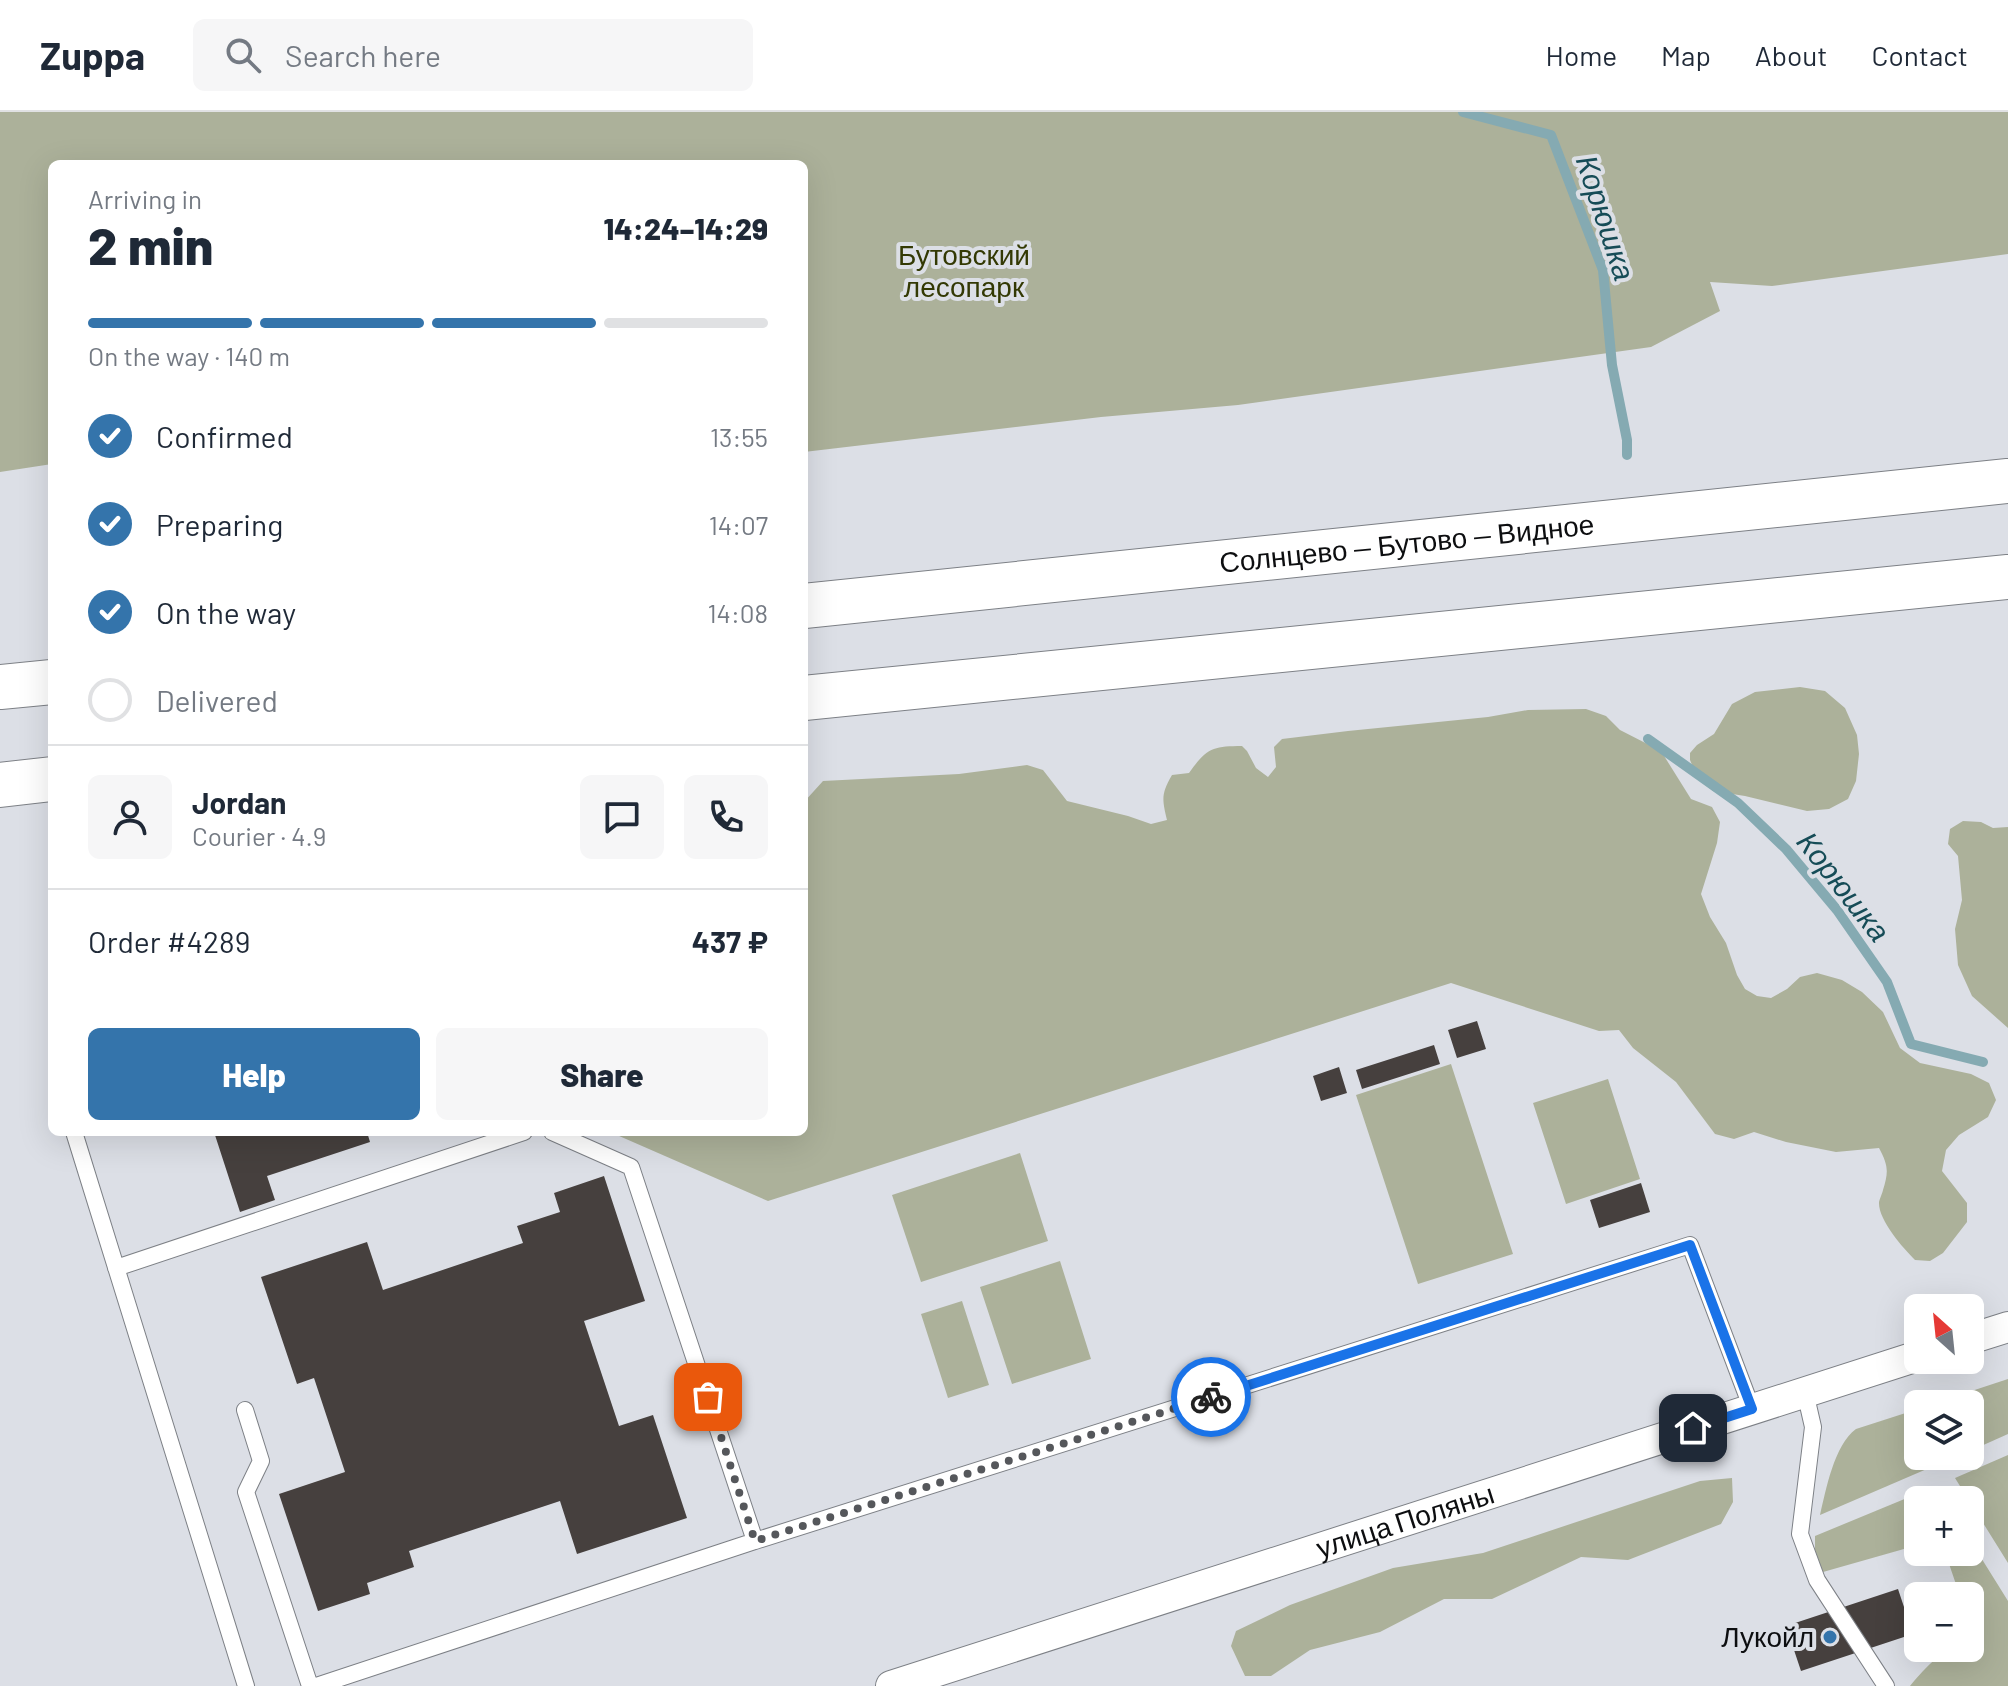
<!DOCTYPE html>
<html lang="en">
<head>
<meta charset="utf-8">
<style>
	:root { --surface:#fff; --page:#f6f6f7; --text:#1f2937; --muted:#747a83; --line:#e0e1e3; --accent:#3474ab }
	body { margin:0; font-family:Barlow,sans-serif; background:var(--page); color:var(--text); height:100vh; display:flex; flex-direction:column; font-size:30px; white-space:nowrap }
	* { box-sizing:border-box; margin:0 }
	p { font-size:26px; color:var(--muted) }
	.icon { flex:none; width:44px; height:44px; fill:none; stroke:currentColor; stroke-width:2; stroke-linecap:round; stroke-linejoin:round }
	.map { position:relative; flex:1; overflow:hidden }
	.details { position:absolute; left:48px; top:48px; width:760px; height:976px; display:flex; flex-direction:column; background:var(--surface); border-radius:12px; box-shadow:0 8px 32px #0002 }
	.details>* { flex:none }
	.needle { width:52px; rotate:333deg }
	.controls { position:absolute; left:1904px; top:1182px; display:grid; gap:16px }
	.controls a { display:grid; place-items:center; width:80px; height:80px; border-radius:12px; background:var(--surface); box-shadow:0 8px 32px #0002; font-size:40px }
	.pin { position:absolute; display:grid; place-items:center; width:68px; height:68px; color:#fff; margin:-34px; border-radius:16px; box-shadow:0 4px 12px #0006 }
	.courier { position:absolute; display:grid; place-items:center; width:80px; height:80px; margin:-40px; border:6px solid #1a73e8; border-radius:50%; background:#fff; color:#222; box-shadow:0 2px 10px #0007 }
	.head em { font-style:normal; font-weight:800 }
	.head div { display:flex; flex-direction:column-reverse }
	.head { display:flex; align-items:center; justify-content:space-between; height:136px; padding:0 40px }
	h1 { font-size:52px; font-weight:800; line-height:60px }
	.bar { display:grid; grid-template-columns:repeat(4,1fr); gap:12px 8px; align-content:center; height:96px; padding:0 40px }
	.bar i { height:10px; border-radius:6px; background:var(--line) }
	.bar .active { background:var(--accent) }
	.bar p { grid-column:span 4 }
	.line { display:flex; align-items:center; gap:20px; padding:0 40px; border-top:2px solid var(--line) }
	.line div { flex:1 }
	.round { display:grid; place-items:center; flex:none; width:84px; height:84px; border-radius:12px; background:var(--page) }
	ol { padding:0 40px; list-style:none }
	li { display:flex; align-items:center; gap:24px; height:88px }
	li p { margin-inline-start:auto }
	li .icon { padding:8px; border-radius:50%; background:var(--accent); color:#fff; stroke-width:4 }
	li:last-child { color:var(--muted) }
	li i { width:44px; height:44px; border:4px solid var(--line); border-radius:50% }
	.cta { display:flex; gap:16px; margin-top:auto; padding:16px 40px }
	.cta a { flex:1; height:92px; border-radius:12px; background:var(--accent); color:#fff; font-size:32px; font-weight:800; line-height:92px; text-align:center }
	.cta a+a { background:var(--page); color:var(--text) }
	header { display:flex; align-items:center; gap:48px; box-sizing:border-box; height:112px; padding:0 40px; background:var(--surface); border-bottom:2px solid var(--line) }
	header strong { font-size:38px }
	nav { display:flex; gap:44px; margin-inline-start:auto; font-size:28px }
	.search { width:560px; height:72px; background:var(--page); display:flex; align-items:center; gap:20px; box-sizing:border-box; padding:0 28px; border-radius:12px; color:var(--muted); font-size:30px }
	.map>svg:first-child { display:block }
</style>
</head>
<body>
<header>
<strong>Zuppa</strong>
<div class="search"><svg class="icon" aria-label="search" viewBox="0 0 24 24"><circle cx="10" cy="10" r="6"/><path d="M15 15l6 6"/></svg>Search here</div>
<nav><a>Home</a><a>Map</a><a>About</a><a>Contact</a></nav>
</header>
<div class="map">
<svg width="2008" height="1574" viewBox="0 0 2008 1574">
	<rect width="100%" height="100%" fill="#dcdfe6"/>
	<path fill="#acb19a" d="M0 0H2008V142L1772 174 1710 170 1720 199 1651 235 1238 293 1101 305 804 340V52H52V352L0 360Z
		M1800 575 1825 579 1845 596 1857 623 1859 642 1856 669 1848 687 1829 697 1807 699 1745 684 1713 679 1698 667 1690 648V641L1697 633 1714 622 1732 592 1755 580Z
		M1586 597 1606 604 1620 618 1661 639 1691 687 1712 695 1720 710 1717 731 1701 782 1710 805 1726 831 1737 863 1745 877 1757 884 1771 886 1787 877 1800 865 1817 861 1842 868 1862 880 1883 900 1900 936 1920 951 1971 962 1989 971 1996 988 1988 1005 1959 1023 1946 1038 1942 1059 1967 1091V1110L1943 1141 1930 1149 1915 1148C1903 1136 1878 1108 1879 1090 1879 1089 1883 1079 1883 1078 1889 1059 1888 1053 1879 1036L1836 1040 1786 1030 1754 1020 1734 1027 1715 1022 1676 970 1633 936 1619 918 1599 919 1451 871 768 1089 610 1020H804V690L823 669 959 662 1027 653 1043 658 1067 689 1128 704 1151 712 1167 708C1162 687 1161 682 1172 663L1189 661C1206 637 1212 634 1242 634L1247 639 1256 656 1268 665 1276 655 1274 635 1282 627 1348 619 1488 605 1528 598Z
		M1963 709 1981 710 1993 716 2008 715V916L1972 884 1958 853 1955 817 1962 788 1958 744 1948 732 1950 717Z
		M1451 952 1513 1142 1418 1172 1356 983Z
		M1608 967 1640 1067 1566 1092 1533 991Z
		M1020 1041 1048 1129 921 1170 892 1083Z
		M1060 1149 1091 1247 1012 1272 980 1175Z
		M962 1189 989 1273 948 1286 921 1202Z
		M2008 1267V1322L1970 1339V1292H1932Z
		M1918 1297V1344H1957L1820 1403C1826 1378 1834 1333 1856 1317Z
		M2008 1343V1451L1955 1366Z
		M1732 1366 1733 1390 1721 1412 1628 1448 1581 1445 1492 1487H1444L1380 1520 1310 1538 1271 1564H1245L1231 1534 1236 1519 1290 1493 1393 1456 1483 1441 1700 1369Z
		M1936 1374 1945 1388H1918V1433L1823 1460 1815 1438V1424Z
		M1970 1428 2008 1489V1574H1910C1928 1553 1941 1536 1970 1536V1527L1973 1525 1970 1515V1484H1960L1947 1446 1925 1453 1920 1440H1970Z"/>
	<g fill="none" stroke-linecap="round" stroke-linejoin="round">
		<path stroke="#85aab2" stroke-width="10" d="M1463 0 1551 23 1603 158 1612 253 1627 328V343
			M1648 627 1738 691 1786 737 1837 798 1887 870 1911 932 1983 950"/>
	</g>
	<path fill="#46403e" d="M1477 909 1486 937 1457 946 1448 918Z
		M1434 933 1440 952 1362 977 1356 958Z
		M1339 955 1347 981 1321 989 1313 964Z
		M214 1020H367L370 1030 267 1064 275 1088 240 1100Z
		M604 1064 645 1189 584 1209 619 1314 653 1303 687 1406 577 1442 560 1389 409 1439 414 1455 367 1471 370 1482 318 1499 279 1382 345 1360 314 1266 297 1272 261 1165 367 1130 383 1178 523 1131 517 1114 560 1100 554 1081Z
		M1641 1071 1650 1100 1599 1116 1590 1088Z
		M1898 1477 1913 1522 1801 1559 1786 1514Z"/>
	<g fill="none" stroke-linecap="round" stroke-linejoin="round">
		<defs>
			<path id="service" d="M74 1020 246 1574
				M116 1156 524 1020
				M1805 1280 1813 1315 1800 1422 1817 1468 1886 1574
				M245 1298 261 1349 246 1380 310 1574
				M755 1429 1690 1133 1752 1297
				M316 1574 755 1429 631 1055 552 1020"/>
			<g id="minor">
				<path d="M1970 1227 2008 1215"/>
				<path id="s1" d="M891 1574 1918 1244"/>
			</g>
			<g id="secondary">
				<path id="s2" d="M804 494 2008 369"/>
				<path d="M0 575 52 570"/>
				<path d="M804 586 2008 465"/>
				<path d="M0 673 52 667"/>
			</g>
		</defs>
		<use href="#service" stroke="#7d8086" stroke-width="18"/>
		<use href="#minor" stroke="#7d8086" stroke-width="32"/>
		<use href="#secondary" stroke="#7d8086" stroke-width="46"/>
		<use href="#service" stroke="#fff" stroke-width="16"/>
		<use href="#minor" stroke="#fff" stroke-width="30"/>
		<use href="#secondary" stroke="#fff" stroke-width="44"/>
	</g>
	<g fill="none" stroke-linecap="round" stroke-linejoin="round">
		<path stroke="#55575b" stroke-width="8" stroke-dasharray="0 14.4" d="M708 1285 755 1429 1211 1285"/>
		<path stroke="#1a73e8" stroke-width="10" d="M1211 1285 1690 1133 1752 1297 1693 1316"/>
	</g>
	<circle fill="#3474ab" stroke="#dcdfe6" stroke-width="3" cx="1830" cy="1525" r="8"/>
	<g text-anchor="middle" stroke-width="8" stroke-linejoin="round" paint-order="stroke">
		<g font-size="28" fill="#333904" stroke="#dcdfe6">
			<text x="964" y="153">Бутовский<tspan x="964" dy="32">лесопарк</tspan></text>
		</g>
		<g font-size="28" fill="#0d0e10" stroke="#dcdfe6">
			<text dy="10" stroke="none"><textPath href="#s2" startOffset="606">Солнцево — Бутово — Видное</textPath></text>
			<text dy="10" stroke="none"><textPath href="#s1" startOffset="540">улица Поляны</textPath></text>
		</g>
		<g font-size="28" fill="#0d0e10" stroke="#dcdfe6" text-anchor="end">
			<text x="1814" y="1535">Лукойл</text>
		</g>
		<g font-size="30" font-style="italic" fill="#164c57" stroke="#dcdfe6">
			<text transform="translate(1605 106) rotate(72)" y="10">Корюшка</text>
			<text transform="translate(1843 775) rotate(52)" y="10">Корюшка</text>
		</g>
	</g>
</svg>
<div class="controls">
<a><svg class="needle" viewBox="-14 -14 28 28"><path d="M0-13l5 13h-10z" fill="#e53935"/><path d="M0 13l5-13h-10z" fill="#747a83"/></svg></a>
<a><svg class="icon" aria-label="layers" viewBox="0 0 24 24"><path d="M12 4l9 5-9 5-9-5zM3 14l9 5 9-5"/></svg></a>
<a>+</a>
<a>−</a>
</div>
<div class="pin" style="left:708px;top:1285px;background:#ea580c"><svg class="icon" aria-label="bag" viewBox="0 0 24 24"><path d="M5 8h14l-1 12H6zM9 8a3 3 0 0 1 6 0"/></svg></div>
<div class="pin" style="left:1693px;top:1316px;background:#1f2937"><svg class="icon" aria-label="home" viewBox="0 0 24 24"><path d="M3 11l9-7 9 7M6 9v11h12V9"/></svg></div>
<div class="courier" style="left:1211px;top:1285px"><svg class="icon" aria-label="bike" viewBox="0 0 24 24"><circle cx="6" cy="16" r="4"/><circle cx="18" cy="16" r="4"/><path d="M6 16l4-8h5l3 8M10 8l3 8H6M13 5h3"/></svg></div>
<section class="details">
<div class="head"><div><h1>2 min</h1><p>Arriving in</p></div><em>14:24–14:29</em></div>
<div class="bar"><i class="active"></i><i class="active"></i><i class="active"></i><i></i><p>On the way · 140 m</p></div>
<ol>
<li><svg class="icon" aria-label="check" viewBox="0 0 24 24"><path d="M5 12l5 5 9-10"/></svg>Confirmed<p>13:55</p></li>
<li><svg class="icon" aria-label="check" viewBox="0 0 24 24"><path d="M5 12l5 5 9-10"/></svg>Preparing<p>14:07</p></li>
<li><svg class="icon" aria-label="check" viewBox="0 0 24 24"><path d="M5 12l5 5 9-10"/></svg>On the way<p>14:08</p></li>
<li><i></i>Delivered</li>
</ol>
<div class="line" style="height:144px"><a class="round"><svg class="icon" aria-label="person" viewBox="0 0 24 24"><circle cx="12" cy="8" r="4"/><path d="M4 21q1-7 8-7t8 7"/></svg></a><div><b>Jordan</b><p>Courier · 4.9</p></div><a class="round"><svg class="icon" aria-label="chat" viewBox="0 0 24 24"><path d="M4 5h16v11H9l-5 4z"/></svg></a><a class="round"><svg class="icon" aria-label="phone" viewBox="0 0 24 24"><path d="M5 4h4l2 5-3 2q2 4 5 5l2-3 5 2v4C11 20 4 13 5 4z"/></svg></a></div>
<div class="line" style="height:104px"><div>Order #4289</div><b>437 ₽</b></div>
<div class="cta"><a>Help</a><a>Share</a></div>
</section>
</div>
</body>
</html>
